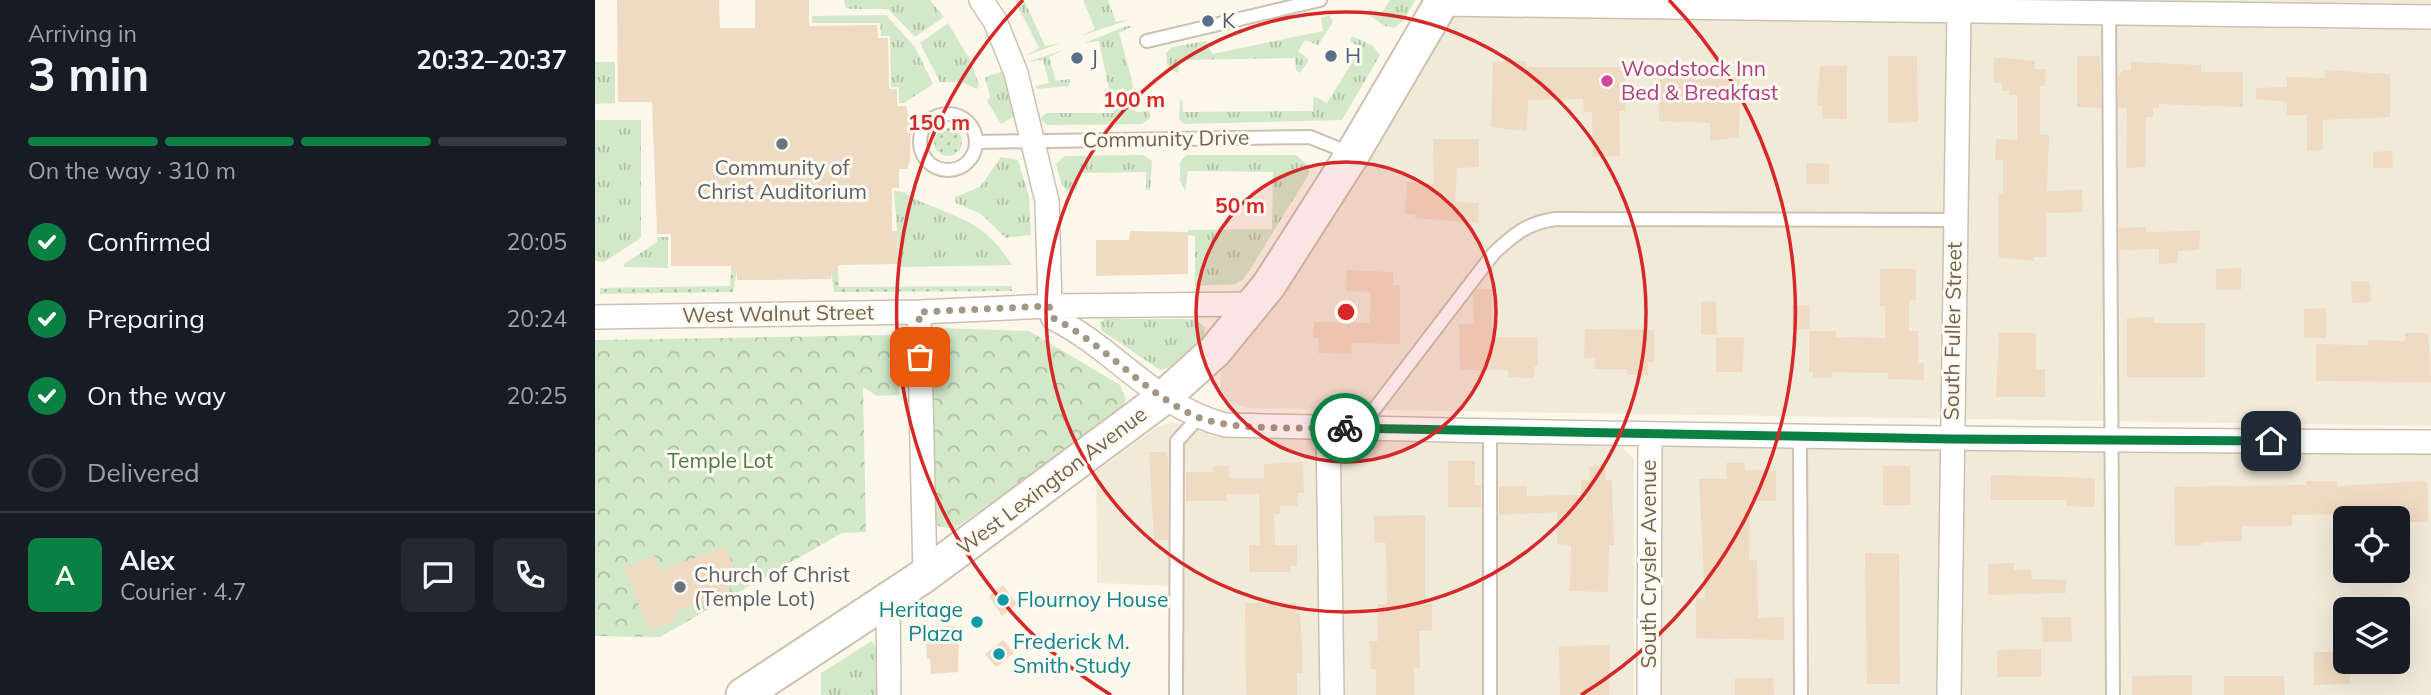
<!DOCTYPE html>
<html lang="en">
<head>
<meta charset="utf-8">
<style>
	:root { --surface:#171b24; --page:#242831; --text:#f1f3f6; --muted:#9ea1a6; --line:#363941; --accent:#0b8043 }
	body { margin:0; font-family:Mulish,sans-serif; background:var(--page); color:var(--text); height:100vh; display:flex; flex-direction:column; font-size:26px; white-space:nowrap }
	* { box-sizing:border-box; margin:0 }
	p { font-size:23px; color:var(--muted) }
	.icon { flex:none; width:38px; height:38px; fill:none; stroke:currentColor; stroke-width:2; stroke-linecap:round; stroke-linejoin:round }
	.map { position:relative; flex:1; overflow:hidden }
	.sheet { display:flex; flex-direction:column; background:var(--surface); width:595px }
	.sheet>* { flex:none }
	.fabs { position:absolute; left:1738px; top:506px; display:grid; gap:14px }
	.fabs a { display:grid; place-items:center; width:77px; height:77px; border-radius:10px; background:var(--surface); box-shadow:0 7px 28px #0002; font-size:35px }
	.pin { position:absolute; display:grid; place-items:center; width:60px; height:60px; color:#fff; margin:-30px; border-radius:14px; box-shadow:0 4px 10px #0006 }
	.courier { position:absolute; display:grid; place-items:center; width:70px; height:70px; margin:-35px; border:5px solid #0b8043; border-radius:50%; background:#fff; color:#222; box-shadow:0 2px 9px #0007 }
	.overview em { font-style:normal; font-weight:700 }
	.overview div { display:flex; flex-direction:column-reverse }
	.overview { display:flex; align-items:center; justify-content:space-between; height:119px; padding:0 28px }
	h1 { font-size:46px; font-weight:700; line-height:52px }
	.bar { display:grid; grid-template-columns:repeat(4,1fr); gap:10px 7px; align-content:center; height:84px; padding:0 28px }
	.bar i { height:9px; border-radius:5px; background:var(--line) }
	.bar .active { background:var(--accent) }
	.bar p { grid-column:span 4 }
	.line { display:flex; align-items:center; gap:18px; padding:0 28px; border-top:2px solid var(--line) }
	.line div { flex:1 }
	.round { display:grid; place-items:center; flex:none; width:74px; height:74px; border-radius:10px; background:var(--page) }
	ol { padding:0 28px; list-style:none }
	li { display:flex; align-items:center; gap:21px; height:77px }
	li p { margin-inline-start:auto }
	li .icon { padding:7px; border-radius:50%; background:var(--accent); color:#fff; stroke-width:4 }
	li:last-child { color:var(--muted) }
	li i { width:38px; height:38px; border:4px solid var(--line); border-radius:50% }
	main { display:flex; flex:1; min-height:0 }
	.map>svg:first-child { display:block }
</style>
</head>
<body>
<main>
<section class="sheet">
<div class="overview"><div><h1>3 min</h1><p>Arriving in</p></div><em>20:32–20:37</em></div>
<div class="bar"><i class="active"></i><i class="active"></i><i class="active"></i><i></i><p>On the way · 310 m</p></div>
<ol>
<li><svg class="icon" aria-label="check" viewBox="0 0 24 24"><path d="M5 12l5 5 9-10"/></svg>Confirmed<p>20:05</p></li>
<li><svg class="icon" aria-label="check" viewBox="0 0 24 24"><path d="M5 12l5 5 9-10"/></svg>Preparing<p>20:24</p></li>
<li><svg class="icon" aria-label="check" viewBox="0 0 24 24"><path d="M5 12l5 5 9-10"/></svg>On the way<p>20:25</p></li>
<li><i></i>Delivered</li>
</ol>
<div class="line" style="height:126px"><b class="round" style="background:var(--accent);color:#fff">A</b><div><b>Alex</b><p>Courier · 4.7</p></div><a class="round"><svg class="icon" aria-label="chat" viewBox="0 0 24 24"><path d="M4 5h16v11H9l-5 4z"/></svg></a><a class="round"><svg class="icon" aria-label="phone" viewBox="0 0 24 24"><path d="M5 4h4l2 5-3 2q2 4 5 5l2-3 5 2v4C11 20 4 13 5 4z"/></svg></a></div>
</section>
<div class="map">
<svg width="1836" height="695" viewBox="0 0 1836 695">
	<defs>
		<pattern id="grass-tufts" width="24" height="20" patternUnits="userSpaceOnUse" patternTransform="scale(1.75)"><rect width="24" height="20" fill="#d2e8c9"/><path d="M3 7l-1-3M5 7V3M7 7l1-3M15 17l-1-3M17 17v-4M19 17l1-3" fill="none" stroke="#afbfa6"/></pattern>
		<pattern id="forest-crowns" width="20" height="18" patternUnits="userSpaceOnUse" patternTransform="scale(1.75)"><rect width="20" height="18" fill="#d2e8c9"/><path d="M2 6a3 3 0 1 1 6 0M12 15a3 3 0 1 1 6 0" fill="none" stroke="#afbfa6"/></pattern>
		<pattern id="garden-dots" width="8" height="8" patternUnits="userSpaceOnUse" patternTransform="scale(1.75)"><rect width="8" height="8" fill="#d2e8c9"/><path d="M2 2h.1M6 6h.1" fill="none" stroke="#afbfa6" stroke-width="1.8" stroke-linecap="round"/></pattern>
	</defs>
	<rect width="100%" height="100%" fill="#fbf7ea"/>
	<path fill="#f2ead9" fill-rule="evenodd" d="M867 0H1836V426L652 408 632 401 625 389 626 373 685 296Z
		M576 422 657 438 1021 441 1039 459V695H583L582 586 502 583 501 472 562 427Z
		M1087 443 1836 451V695H1058L1064 453 1071 446ZM1750 518H1802V570H1750ZM1750 609H1802V662H1750Z"/>
	<path fill="url(#grass-tufts)" d="M249 0H335L349 17 320 37 293 9H256L251 8Z
		M420 0H429L450 46 466 43 430 56 444 48Z
		M488 0H513L521 22 536 19 486 36 500 29Z
		M795 0H820L809 20 799 28 790 26 771 13 775 9 785 16Z
		M291 15 320 47 338 84 309 103H304V87H296L295 36H286L285 23H217V16Z
		M734 15 738 22 723 45 710 40 703 51 714 60 705 73 701 70 700 58 585 60 583 73 573 68 571 53 577 47 611 41 617 54 728 31 726 18Z
		M353 23 375 60 384 85 382 89 367 82H345L325 43Z
		M532 26H538L524 33 537 80 540 112 554 111 555 118 547 124 452 125 445 119 451 113H519L504 41 489 43Z
		M757 36 778 46 785 55 747 120 589 124 584 119 585 101 587 99 588 112 718 111V98L721 97 732 103 766 48 755 41Z
		M468 50 454 57 461 81 475 79 474 86 442 89 441 86 454 83 448 60 432 62Z
		M0 62H20V103L0 104Z
		M412 70 423 114 406 124 392 101 395 97 390 77Z
		M0 120H46V238L9 262 0 261Z
		M548 155 557 161 555 191 551 189V172L484 173 482 189 474 192 467 185 461 164 470 156Z
		M591 155H701L714 166V174L649 279 640 284 600 286V236L593 235V230L677 229 678 172 593 171 590 191 585 181V162Z
		M406 157 423 160 434 197 436 235 411 238 386 214 361 203 360 197 385 187Z
		M299 191C312 191 317 199 329 203 370 220 392 225 417 265L305 267Z
		M62 237H73V268L29 267V264L62 242Z
		M511 319H599L610 327 609 337 575 367 565 370 506 330 505 322Z
		M277 641 282 650V695H226V673Z"/>
	<path fill="url(#forest-crowns)" d="M346 328 434 331 525 385 531 399 527 409 359 529 343 526 336 515 333 350 338 334Z
		M298 335 302 341 304 395 282 396 268 387 271 532 247 533 65 637 0 636V340Z"/>
	<path fill="url(#garden-dots)" d="M339 142a14 14 0 1 1 28 0a14 14 0 1 1-28 0Z
		M136 270H142L138 292 5 294V288L135 286Z
		M236 271H243L244 287 417 286V291L239 292Z"/>
	<path fill="#efdac3" d="M22 0H124L125 28H160V0H214V26L282 25 283 38H293L294 89H302V106H311L316 125 315 161 312 169H304V188H297V231H302L303 264 243 265V271H236V279L164 280H142V270H136V266H76V234H62L57 102H23Z
		M1293 56H1322L1323 122 1293 123Z
		M1482 56H1505L1506 108 1482 107Z
		M1399 57 1440 61V69H1451L1450 86H1445V135H1454L1452 191 1487 190 1488 212 1451 213V257H1439V261L1403 257V193H1408V160H1400L1401 139 1422 140V95H1414V91H1407V83H1399Z
		M932 61V67H1030L1031 111H1024L1025 156 998 157 997 112H989L988 99 933 100 932 131 896 127 898 62Z
		M1536 62 1606 65V72H1648V107L1564 104V108H1558V117H1551V167L1531 168 1532 108H1523V77L1528 70 1536 71Z
		M1072 64H1094V74L1145 75 1144 137 1115 141V123L1064 121 1063 78H1072Z
		M1225 66H1252V119H1227V106H1222Z
		M1730 70 1795 74V117L1728 120V150L1712 151V115H1692V102L1661 99V88L1692 87V77L1730 78Z
		M838 139H884V167L862 168 860 202 884 203 883 223 820 218V214H810L812 182 839 184Z
		M1797 151 1798 168H1778V152Z
		M1211 163 1234 164V184H1211Z
		M1551 227V232L1605 231 1604 250 1583 251V263L1564 264V249L1524 250V228Z
		M535 231 593 232V274L501 276V240H534Z
		M1646 268V290H1621V269Z
		M1285 269H1321V300L1314 301V331H1323V363H1329V380L1293 379V373L1237 372V378H1218V372H1214V331H1241V337L1290 338V306H1285Z
		M752 270 798 272V285H805V344L757 343 756 354 723 353 724 338H718L719 322 775 323 776 292 751 291Z
		M1756 281H1775L1776 302 1757 303Z
		M882 289H897V337H943V366L939 367V378L913 377V370H865L864 324H879L878 294Z
		M1121 301 1122 335H1106V302Z
		M1197 305H1215V329L1197 330Z
		M1731 308V338H1709V309Z
		M1558 317V323H1610V377H1532V318Z
		M990 329 1059 330V362H1053V375H1032V369H999L1000 358H989Z
		M1404 333H1441V369H1450V397H1401Z
		M1810 333H1833L1836 382 1721 381V344L1772 345 1773 340 1810 341Z
		M1121 337H1149L1148 372H1121Z
		M554 452H571L573 460V540H559Z
		M853 461H880V485H886V507H853Z
		M708 462 709 493H702L703 506H685V514H679L680 545H702V566H695V572H654V545H665L664 494H631L632 501H591V472H618V466H634V478H669V464Z
		M1131 463H1150V470L1181 471V501H1155L1154 560H1162L1163 618 1189 617V640L1101 638V598H1110L1104 479H1131Z
		M994 466H1010L1011 481 1017 480 1019 545H1014L1013 592 975 591 976 545 962 544V512L904 515V486H932V496L986 495V480H995Z
		M1288 466H1315V505H1288Z
		M1396 475 1500 478V507L1471 506V500H1396Z
		M1711 481H1742V486L1832 481 1833 522H1811V513L1697 515V526H1647V541L1606 542V546H1580L1579 487 1711 485Z
		M830 515V603H837V631H824L825 668H819V695H781V669H776L775 641H783L782 604H792L791 543H779V516Z
		M131 547 142 578 132 582 135 591 79 612 81 620 54 630 29 567 60 556 65 570Z
		M1270 553H1304L1305 684H1272Z
		M1419 563V570H1436L1437 579 1471 580V593L1393 595V564Z
		M408 585 422 604 407 616 394 596Z
		M650 603H701V613L705 614 707 645V673H702V695H651Z
		M1447 617H1476L1477 642H1448Z
		M360 626 361 638H364L363 672 336 674 335 659H332L330 628Z
		M408 640 419 653 401 667 390 654Z
		M1015 645 1014 695H965L964 646Z
		M1446 649V677H1402V650Z
		M1719 652H1750V662H1755V684L1719 685Z
		M1597 675V695H1537V676Z
		M1629 676H1689L1690 695H1629Z
		M1140 678H1178L1179 695H1140Z"/>
	<g fill="none" stroke-linecap="round" stroke-linejoin="round">
		<defs>
			<path id="lane" d="M1514 12 1518 695
				M552 41 725 0
				M325 142a28 28 0 1 1 56 0a28 28 0 1 1-56 0Z
				M381 142 715 137 757 154
				M765 428 898 254C918 235 932 223 960 219L1360 220
				M895 431V695
				M1205 436 1206 695
				M581 695 582 441 603 418"/>
			<path id="street" d="M386 0 400 21 421 73 452 201 455 306 458 318C522 350 558 406 630 425 1032 435 1434 440 1836 442
				M845 4 1836 17
				M324 312 330 575
				M0 317 324 312 455 306 660 304
				M733 427 737 695
				M293 602 294 695
				M1054 695 1055 434
				M1354 695 1364 10"/>
			<path id="secondary" d="M148 695 330 575 568 398 620 351 674 285 757 155 848 0"/>
		</defs>
		<use href="#lane" stroke="#cdc0b0" stroke-width="16"/>
		<use href="#street" stroke="#cdc0b0" stroke-width="26"/>
		<use href="#secondary" stroke="#cfc1ae" stroke-width="37"/>
		<use href="#lane" stroke="#fff" stroke-width="12"/>
		<use href="#street" stroke="#fff" stroke-width="23"/>
		<use href="#secondary" stroke="#fff" stroke-width="33"/>
	</g>
	<g fill="none" stroke-linecap="round" stroke-linejoin="round">
		<path stroke="#a39685" stroke-width="7" stroke-dasharray="0 12.6" d="M325 357 324 312 454 306 458 318C510 344 547 392 600 416 636 432 709 427 750 428"/>
		<path stroke="#0b8043" stroke-width="9" d="M750 428 1356 439 1676 441"/>
	</g>
	<circle cx="751" cy="312" r="150" fill="#d62828" fill-opacity=".12"/>
	<g fill="none" stroke="#d62828" stroke-width="3.5">
		<circle cx="751" cy="312" r="150"/>
		<circle cx="751" cy="312" r="300"/>
		<path d="M516 695A449 449 0 0 1 428 0M1074 0A449 449 0 0 1 986 695"/>
	</g>
	<g fill="#5c6f8a" stroke="#fefaf0" stroke-width="2.5">
		<circle cx="613" cy="21" r="7"/>
		<circle cx="736" cy="56" r="7"/>
		<circle cx="482" cy="58" r="7"/>
	</g>
	<circle fill="#d1479c" stroke="#fefaf0" stroke-width="2.5" cx="1012" cy="81" r="7"/>
	<g fill="#6b7280" stroke="#fefaf0" stroke-width="2.5">
		<circle cx="187" cy="144" r="7"/>
		<circle cx="85" cy="587" r="7"/>
	</g>
	<g fill="#0f9aa8" stroke="#fefaf0" stroke-width="2.5">
		<circle cx="408" cy="600" r="7"/>
		<circle cx="382" cy="622" r="7"/>
		<circle cx="404" cy="654" r="7"/>
	</g>
	<g text-anchor="middle" stroke-width="6" stroke-linejoin="round" paint-order="stroke">
		<g font-size="21" fill="#4e5e75" stroke="#fefaf0" text-anchor="start">
			<text x="627" y="28">K</text>
			<text x="750" y="63">H</text>
			<text x="496" y="65">J</text>
		</g>
		<g font-size="21" fill="#b23c85" stroke="#fefaf0" text-anchor="start">
			<text x="1026" y="76">Woodstock Inn<tspan x="1026" dy="24">Bed &amp; Breakfast</tspan></text>
		</g>
		<g font-size="21" fill="#74614f" stroke="#fefaf0">
			<text transform="translate(571 139) rotate(-1)" y="7">Community Drive</text>
			<text transform="translate(183 314) rotate(-1)" y="7">West Walnut Street</text>
			<text transform="translate(1358 331) rotate(-89)" y="7">South Fuller Street</text>
			<text transform="translate(457 481) rotate(-37)" y="7">West Lexington Avenue</text>
			<text transform="translate(1054 564) rotate(-90)" y="7">South Crysler Avenue</text>
		</g>
		<g font-size="21" fill="#5b616d" stroke="#fefaf0">
			<text x="187" y="175">Community of<tspan x="187" dy="24">Christ Auditorium</tspan></text>
			<text x="99" y="582" text-anchor="start">Church of Christ<tspan x="99" dy="24">(Temple Lot)</tspan></text>
		</g>
		<g font-size="21" fill="#507947" stroke="#fefaf0">
			<text x="125" y="468">Temple Lot</text>
		</g>
		<g font-size="21" fill="#0d838f" stroke="#fefaf0" text-anchor="start">
			<text x="422" y="607">Flournoy House</text>
			<text x="368" y="617" text-anchor="end">Heritage<tspan x="368" dy="24">Plaza</tspan></text>
			<text x="418" y="649">Frederick M.<tspan x="418" dy="24">Smith Study</tspan></text>
		</g>
	</g>
	<circle cx="751" cy="312" r="10" fill="#d62828" stroke="#fefaf0" stroke-width="3.5"/>
	<g font-size="21" text-anchor="middle" font-weight="bold" fill="#d62828" stroke="#fefaf0" stroke-width="6" stroke-linejoin="round" paint-order="stroke">
		<text x="539" y="107">100 m</text>
		<text x="344" y="130">150 m</text>
		<text x="645" y="213">50 m</text>
	</g>
</svg>
<div class="fabs">
<a><svg class="icon" aria-label="locate" viewBox="0 0 24 24"><circle cx="12" cy="12" r="6"/><path d="M12 2v4M12 18v4M2 12h4M18 12h4"/></svg></a>
<a><svg class="icon" aria-label="layers" viewBox="0 0 24 24"><path d="M12 4l9 5-9 5-9-5zM3 14l9 5 9-5"/></svg></a>
</div>
<div class="pin" style="left:325px;top:357px;background:#ea580c"><svg class="icon" aria-label="bag" viewBox="0 0 24 24"><path d="M5 8h14l-1 12H6zM9 8a3 3 0 0 1 6 0"/></svg></div>
<div class="pin" style="left:1676px;top:441px;background:#1f2937"><svg class="icon" aria-label="home" viewBox="0 0 24 24"><path d="M3 11l9-7 9 7M6 9v11h12V9"/></svg></div>
<div class="courier" style="left:750px;top:428px"><svg class="icon" aria-label="bike" viewBox="0 0 24 24"><circle cx="6" cy="16" r="4"/><circle cx="18" cy="16" r="4"/><path d="M6 16l4-8h5l3 8M10 8l3 8H6M13 5h3"/></svg></div>
</div>
</main>
</body>
</html>
